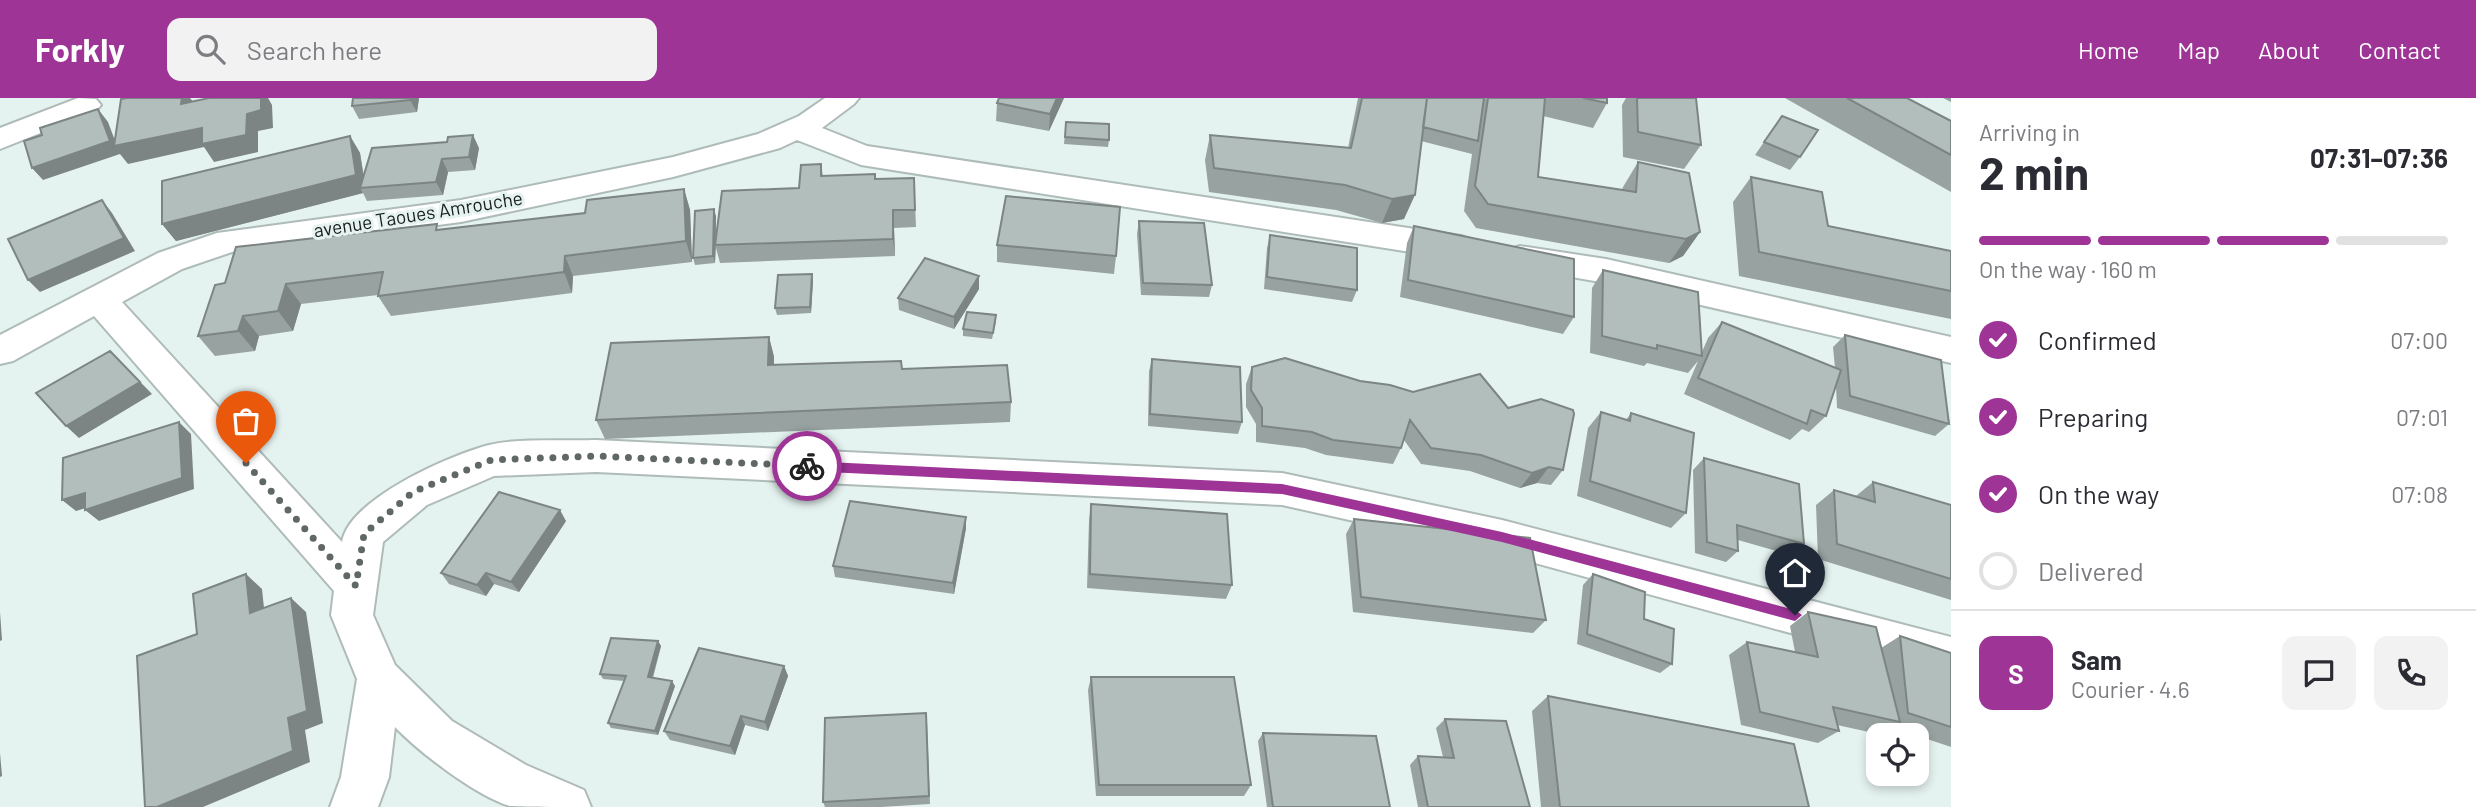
<!DOCTYPE html>
<html lang="en">
<head>
<meta charset="utf-8">
<style>
	:root { --surface:#fff; --page:#f2f2f3; --text:#2b2b33; --muted:#7c7c81; --line:#e1e1e2; --accent:#9d3496 }
	body { margin:0; font-family:Barlow,sans-serif; background:var(--page); color:var(--text); height:100vh; display:flex; flex-direction:column; font-size:26px; white-space:nowrap }
	* { box-sizing:border-box; margin:0 }
	p { font-size:23px; color:var(--muted) }
	.icon { flex:none; width:38px; height:38px; fill:none; stroke:currentColor; stroke-width:2; stroke-linecap:round; stroke-linejoin:round }
	.map { position:relative; flex:1; overflow:hidden }
	.panel { display:flex; flex-direction:column; background:var(--surface); width:525px }
	.panel>* { flex:none }
	.fabs { position:absolute; left:1866px; top:625px; display:grid; gap:14px }
	.fabs a { display:grid; place-items:center; width:63px; height:63px; border-radius:14px; background:var(--surface); box-shadow:0 4px 10px #0003; font-size:35px }
	.pin { position:absolute; display:grid; place-items:center; width:60px; height:60px; color:#fff; margin:-72px -30px; border-radius:50% 50% 50% 0; rotate:-45deg; box-shadow:0 0 7px #0007 }
	.pin .icon { rotate:45deg }
	.courier { position:absolute; display:grid; place-items:center; width:70px; height:70px; margin:-35px; border:5px solid #9d3496; border-radius:50%; background:#fff; color:#222; box-shadow:0 2px 9px #0007 }
	.head em { font-style:normal; font-weight:700 }
	.head div { display:flex; flex-direction:column-reverse }
	.head { display:flex; align-items:center; justify-content:space-between; height:119px; padding:0 28px }
	h1 { font-size:46px; font-weight:700; line-height:52px }
	.bar { display:grid; grid-template-columns:repeat(4,1fr); gap:10px 7px; align-content:center; height:84px; padding:0 28px }
	.bar i { height:9px; border-radius:5px; background:var(--line) }
	.bar .on { background:var(--accent) }
	.bar p { grid-column:span 4 }
	.line { display:flex; align-items:center; gap:18px; padding:0 28px; border-top:2px solid var(--line) }
	.line div { flex:1 }
	.round { display:grid; place-items:center; flex:none; width:74px; height:74px; border-radius:14px; background:var(--page) }
	ol { padding:0 28px; list-style:none }
	li { display:flex; align-items:center; gap:21px; height:77px }
	li p { margin-inline-start:auto }
	li .icon { padding:7px; border-radius:50%; background:var(--accent); color:#fff; stroke-width:4 }
	li:last-child { color:var(--muted) }
	li i { width:38px; height:38px; border:4px solid var(--line); border-radius:50% }
	header { display:flex; align-items:center; gap:42px; box-sizing:border-box; height:98px; padding:0 35px; background:var(--accent); color:#fff }
	header strong { font-size:33px }
	nav { display:flex; gap:38px; margin-inline-start:auto; font-size:24px }
	.search { width:490px; height:63px; background:var(--page); display:flex; align-items:center; gap:18px; box-sizing:border-box; padding:0 24px; border-radius:14px; color:var(--muted); font-size:26px }
	main { display:flex; flex:1; min-height:0 }
	.map>svg:first-child { display:block }
</style>
</head>
<body>
<header>
<strong>Forkly</strong>
<div class="search"><svg class="icon" aria-label="search" viewBox="0 0 24 24"><circle cx="10" cy="10" r="6"/><path d="M15 15l6 6"/></svg>Search here</div>
<nav><a>Home</a><a>Map</a><a>About</a><a>Contact</a></nav>
</header>
<main>
<div class="map">
<svg width="1951" height="709" viewBox="0 0 1951 709">
	<rect width="100%" height="100%" fill="#e5f3f0"/>
	<g fill="none" stroke-linecap="round" stroke-linejoin="round">
		<defs>
			<path id="minor" d="M78 0 96 1 101 7 96 13 0 51V30Z
				M825 0H859L854 6 822 30 867 48 1461 138 1473 142 1478 150 1473 158 1461 162 861 67 797 42 780 50 673 79 461 124 232 154 182 171 122 204 342 444C349 401 450 357 489 347 515 340 567 343 596 342L1282 375 1502 422 1951 539V579L1502 456 1282 407 596 374 494 378 427 407 383 444 373 517 395 567 452 623 526 667 584 692 591 709C570 709 528 709 510 708 476 698 419 654 395 629L389 679 378 709H330L341 679 357 581 331 517 334 493 94 218 13 263 0 266V237L158 155 217 135 461 102 673 59 758 36 799 18Z
				M1520 148 1606 161 1951 239V265L1606 185 1508 168 1503 160 1508 152Z"/>
		</defs>
		<use href="#minor" stroke="#aebbb8" stroke-width="4"/>
		<use href="#minor" fill="#fff" fill-rule="evenodd"/>
	</g>
	<path fill="#98a3a1" d="M419 0 417 14 359 21 352 8Z
		M999 0H1064L1049 33 996 23 997 5Z
		M1358 0H1607V5L1593 30 1543 18 1538 79 1622 92 1623 89 1638 64 1700 134 1683 158 1669 165 1476 130 1464 113 1472 56 1421 43 1404 121 1382 125 1336 112 1209 94 1205 62 1210 37 1348 50Z
		M1626 0H1696L1701 47 1684 71 1623 59 1622 7Z
		M1785 0H1907L1951 23V94Z
		M1943 0H1951V4Z
		M1782 18 1800 59 1790 72 1755 57Z
		M1066 24 1109 42 1108 49 1064 46Z
		M350 38 360 55 364 78 479 50 475 72 448 74 443 97 367 103 363 95 176 143 162 126Z
		M821 66 823 78 875 81 914 80 916 129 894 130 895 158 720 165 716 150 715 165 695 167 693 160 716 118V142L799 90Z
		M1751 79 1828 128 1951 153V221L1739 178 1733 104Z
		M684 91 690 112 692 164 573 178 572 195 391 218 378 198V197L301 206 293 233 259 238 255 253 215 258 198 238 225 185 440 132 585 115Z
		M1139 123 1212 187 1209 199 1141 197 1137 136Z
		M1414 128 1574 219 1563 236 1400 199 1407 145Z
		M1270 137 1357 192 1352 204 1264 191 1267 150Z
		M997 147 1116 158 1114 176 997 164Z
		M1603 172 1702 254 1708 240 1722 224 1835 270 1833 249 1845 237 1949 326 1935 338 1837 310 1836 288 1826 318 1809 334 1802 331 1790 342 1684 296 1698 263 1688 275 1647 265 1644 268 1590 255 1592 190Z
		M813 183 811 215 777 217 775 210Z
		M979 191 954 231 899 212 898 200Z
		M996 224 992 241 963 238V231Z
		M769 239 774 259V267L902 271 1011 304 1010 324 605 341 596 322Z
		M1152 261 1242 324 1238 336 1148 328 1149 273Z
		M1252 269 1360 283 1413 294 1508 310 1563 372 1551 387 1537 385 1520 390 1470 373 1421 366 1404 342 1401 350 1393 366 1326 357 1305 350 1256 344V326L1246 309V286Z
		M1601 314 1626 322 1631 315 1686 415 1671 430 1577 398 1588 330Z
		M1704 360 1804 446 1791 457 1738 442V453L1726 464 1695 455 1693 372Z
		M1873 384 1951 407V502L1818 461 1816 407 1834 392 1856 398Z
		M1091 406 1232 487 1226 501 1087 490 1089 422Z
		M966 419V430L954 496 835 479 833 468Z
		M1354 421 1546 522 1533 535 1353 514 1346 436Z
		M566 423 519 494 494 486 486 498 449 486 441 475Z
		M1593 476 1644 521 1672 566 1660 575 1577 546 1583 487Z
		M1808 514 1881 550 1900 538 1951 555V649L1891 629 1878 636 1837 627 1839 633 1818 645 1741 627 1729 557 1747 544 1795 554 1790 528Z
		M658 543 661 548 653 580 675 588 658 637 611 630 608 625 624 583 603 581 600 576Z
		M784 568 788 578 768 633 745 627 735 657 670 642 664 633Z
		M1091 579 1251 687 1244 698H1096L1088 592Z
		M1548 598 1809 709H1541L1532 613Z
		M1445 621 1530 709H1418L1410 667 1418 658 1443 659 1436 630Z
		M927 624 930 706 881 709H825L823 704Z
		M1263 635 1390 709H1267L1258 643Z"/>
	<path fill="#7c8583" d="M182 0H190L195 6H181Z
		M261 0H268L272 7 273 30 258 33V54L214 64 204 49 128 66 120 56 43 82 32 70 98 11 108 24 117 48 247 16Z
		M410 0H419L417 14 410 2Z
		M1057 0H1064L1049 33 1050 16Z
		M473 37 479 50 475 72 469 59Z
		M350 38 360 55 365 90H360L363 95 176 143 162 126Z
		M442 61 448 74 443 97 436 84Z
		M684 91 690 112 692 164 686 143Z
		M1415 97 1404 121 1382 125 1392 101Z
		M102 102 112 115 135 153 40 194 28 182Z
		M714 111 716 118 715 165 713 158Z
		M893 112 894 130 895 158 893 141Z
		M1700 134 1683 158 1669 165 1686 141Z
		M565 158 573 178 572 195 564 174Z
		M812 176 813 183 811 215 810 209Z
		M979 178V191L954 231V219Z
		M286 186 301 206 293 233 278 213Z
		M243 218 259 238 255 253 238 233Z
		M769 239 774 259 773 287 768 267Z
		M110 253 152 296 79 340 66 328Z
		M179 324 191 336 194 391 99 423 85 412Z
		M1549 369 1537 385 1520 390 1532 375Z
		M85 395 99 406 76 413 62 402Z
		M560 412 566 423 519 494 511 484Z
		M966 419V430L954 496 953 485Z
		M486 475 494 486 486 498 477 487Z
		M246 476 262 491 266 529 250 515Z
		M291 500 306 514 323 625 305 632 310 664 203 709H157L288 620Z
		M0 514 2 542 0 543Z
		M658 543 661 548 651 584 648 579Z
		M784 568 788 578 768 633 765 624Z
		M672 583 675 588 658 637 655 633Z
		M741 618 745 627 735 657 730 648Z
		M0 655 2 678 0 679Z"/>
	<path fill="#b1bebb" stroke="#7c8583" stroke-width="2" d="M127 0H182L181 6 209 0H261V12L247 16 246 37 202 46V30L114 48 121 1Z
		M353 0H410V2L352 8Z
		M999 0H1057L1050 16 997 5Z
		M1362 0H1427L1415 97 1392 101 1345 87 1214 70 1210 37 1351 50Z
		M1427 0H1484L1478 43 1423 29Z
		M1488 0H1545L1538 79 1636 94 1638 64 1689 75 1700 134 1686 141 1488 106 1475 88Z
		M1583 0H1607V5Z
		M1637 0H1696L1701 47 1638 34Z
		M1847 0H1907L1951 23V57Z
		M98 11 110 43 32 70 24 43 42 37 40 30Z
		M1782 18 1818 32 1800 59 1764 44Z
		M1066 24 1109 26V42L1065 39Z
		M473 37 469 59 442 61 436 84 360 90 372 50 447 44 448 39Z
		M350 38 356 77 162 126V83Z
		M821 66V78L875 76V81L914 80 915 112H893V141L715 147 722 93 799 90 801 67Z
		M1751 79 1822 94 1828 128 1951 153V193L1759 154Z
		M684 91 686 143 565 158 564 174 378 198 383 174 286 186 278 213 243 218 238 233 198 238 215 187 225 185 236 149 437 126 436 132 585 115 587 102Z
		M1006 98 1120 109 1116 158 997 147Z
		M102 102 124 140 28 182 8 141Z
		M714 111 713 158 693 160 695 113Z
		M1139 123 1204 125 1212 187 1143 185Z
		M1414 128 1574 161V219L1408 182Z
		M1270 137 1357 150V192L1267 179Z
		M925 160 979 178 954 219 898 200Z
		M1603 172 1698 194 1702 258 1657 247V251L1602 238Z
		M812 176 810 209 775 210 778 177Z
		M967 214 996 217 993 235 963 231Z
		M1722 224 1841 272 1826 318 1811 312 1807 326 1698 280Z
		M1845 237 1941 262 1949 326 1850 298Z
		M769 239 768 267 901 263 902 271 1007 267 1011 304 596 322 611 245Z
		M110 253 140 284 66 328 36 295Z
		M1285 260 1360 283 1390 287 1413 294 1480 276 1508 310 1541 301 1573 312 1574 316 1563 372 1549 369 1532 375 1481 357 1431 350 1410 322 1401 350 1333 342 1312 334 1262 328V310L1251 292 1252 269Z
		M1152 261 1240 269 1242 324 1150 316Z
		M1601 314 1630 323 1631 315 1694 335 1686 415 1590 383Z
		M179 324 182 380 85 412V395L62 402 63 360Z
		M1704 360 1799 386 1804 446 1737 427 1738 453 1707 444Z
		M1873 384 1951 407V481L1837 446 1834 392 1875 404Z
		M499 394 560 412 511 484 486 475 477 487 441 475Z
		M850 403 966 419 953 485 833 468Z
		M1091 406 1227 416 1232 487 1090 476Z
		M1354 421 1530 440 1546 522 1361 499Z
		M246 476 250 515 291 500 307 613 288 620 293 653 157 709H145L137 558 197 536 193 496Z
		M1593 476 1645 494 1644 521 1674 531 1672 566 1587 536Z
		M1808 514 1876 529 1900 624 1833 609 1839 633 1760 614 1747 544 1818 559Z
		M1900 538 1951 555V629L1908 615Z
		M611 540 658 543 648 579 672 583 655 633 608 625 626 578 600 576Z
		M699 550 784 568 765 624 741 618 730 648 664 633Z
		M1091 579H1234L1251 687H1099Z
		M1548 598 1794 646 1809 709H1560Z
		M926 615 929 698 823 704 825 620Z
		M1445 621 1506 623 1530 709H1428L1418 658 1454 660Z
		M1263 635 1376 638 1390 709H1273Z"/>
	<path fill="#9d3496" d="M807 363 1282 386 1502 434 1795 512 1802 517 1795 523 1502 444 1282 396 807 373 801 368Z"/>
	<g fill="none" stroke-linecap="round" stroke-linejoin="round">
		<path stroke="#606866" stroke-width="7" stroke-dasharray="0 12.6" d="M246 365 356 488 364 436 413 394 491 362 596 358 807 368"/>
	</g>
	<g text-anchor="middle" stroke-width="6" stroke-linejoin="round" paint-order="stroke">
		<g font-size="19" fill="#181d1c" stroke="#e5f3f0">
			<text transform="translate(418 116) rotate(-9)" y="7">avenue Taoues Amrouche</text>
		</g>
	</g>
</svg>
<div class="fabs">
<a><svg class="icon" aria-label="locate" viewBox="0 0 24 24"><circle cx="12" cy="12" r="6"/><path d="M12 2v4M12 18v4M2 12h4M18 12h4"/></svg></a>
</div>
<div class="pin" style="left:246px;top:365px;background:#ea580c"><svg class="icon" aria-label="bag" viewBox="0 0 24 24"><path d="M5 8h14l-1 12H6zM9 8a3 3 0 0 1 6 0"/></svg></div>
<div class="pin" style="left:1795px;top:517px;background:#1f2937"><svg class="icon" aria-label="home" viewBox="0 0 24 24"><path d="M3 11l9-7 9 7M6 9v11h12V9"/></svg></div>
<div class="courier" style="left:807px;top:368px"><svg class="icon" aria-label="bike" viewBox="0 0 24 24"><circle cx="6" cy="16" r="4"/><circle cx="18" cy="16" r="4"/><path d="M6 16l4-8h5l3 8M10 8l3 8H6M13 5h3"/></svg></div>
</div>
<section class="panel">
<div class="head"><div><h1>2 min</h1><p>Arriving in</p></div><em>07:31–07:36</em></div>
<div class="bar"><i class="on"></i><i class="on"></i><i class="on"></i><i></i><p>On the way · 160 m</p></div>
<ol>
<li><svg class="icon" aria-label="check" viewBox="0 0 24 24"><path d="M5 12l5 5 9-10"/></svg>Confirmed<p>07:00</p></li>
<li><svg class="icon" aria-label="check" viewBox="0 0 24 24"><path d="M5 12l5 5 9-10"/></svg>Preparing<p>07:01</p></li>
<li><svg class="icon" aria-label="check" viewBox="0 0 24 24"><path d="M5 12l5 5 9-10"/></svg>On the way<p>07:08</p></li>
<li><i></i>Delivered</li>
</ol>
<div class="line" style="height:126px"><b class="round" style="background:var(--accent);color:#fff">S</b><div><b>Sam</b><p>Courier · 4.6</p></div><a class="round"><svg class="icon" aria-label="chat" viewBox="0 0 24 24"><path d="M4 5h16v11H9l-5 4z"/></svg></a><a class="round"><svg class="icon" aria-label="phone" viewBox="0 0 24 24"><path d="M5 4h4l2 5-3 2q2 4 5 5l2-3 5 2v4C11 20 4 13 5 4z"/></svg></a></div>
</section>
</main>
</body>
</html>
